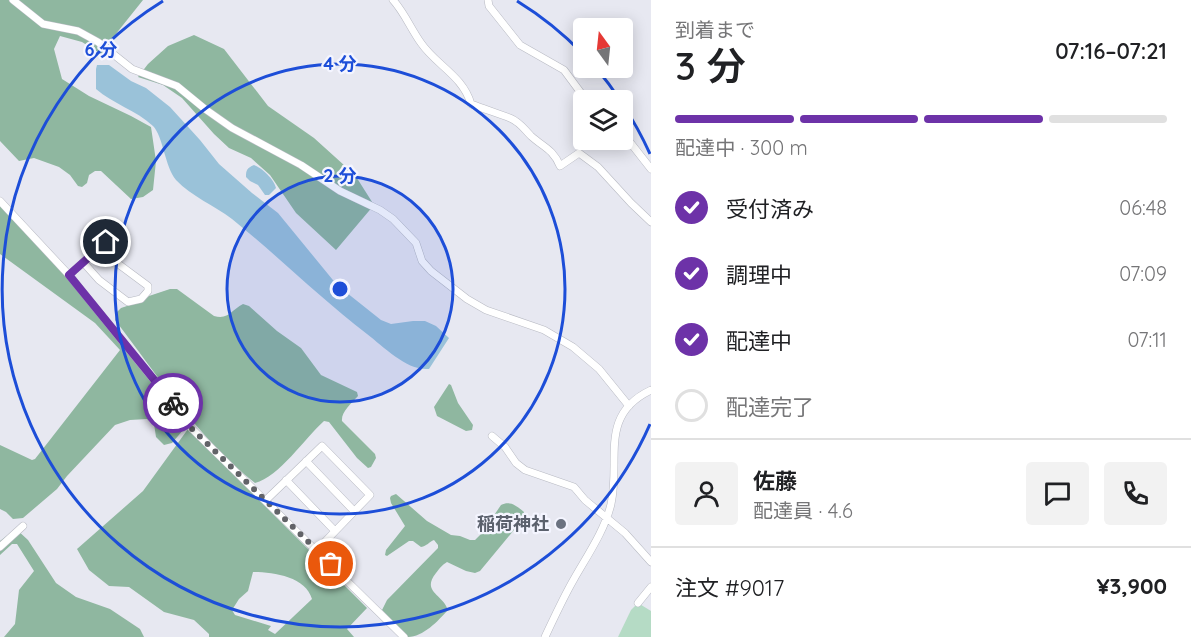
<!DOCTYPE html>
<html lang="ja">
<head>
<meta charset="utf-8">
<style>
	:root { --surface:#fff; --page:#f2f2f2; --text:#202124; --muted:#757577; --line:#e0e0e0; --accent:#6d32a8 }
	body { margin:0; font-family:Quicksand,"Noto Sans JP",sans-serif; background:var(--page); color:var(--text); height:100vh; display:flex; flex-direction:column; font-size:22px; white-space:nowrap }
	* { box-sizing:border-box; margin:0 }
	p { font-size:20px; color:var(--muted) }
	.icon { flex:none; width:33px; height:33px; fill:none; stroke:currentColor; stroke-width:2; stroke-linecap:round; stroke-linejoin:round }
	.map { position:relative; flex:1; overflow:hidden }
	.drawer { display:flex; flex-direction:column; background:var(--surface); width:540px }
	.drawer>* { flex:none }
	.needle { width:39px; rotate:345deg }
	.controls { position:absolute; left:573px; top:18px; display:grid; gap:12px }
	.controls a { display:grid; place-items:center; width:60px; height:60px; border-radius:6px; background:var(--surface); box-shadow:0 3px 15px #0003; font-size:30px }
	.pin { position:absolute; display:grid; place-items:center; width:51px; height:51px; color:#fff; margin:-26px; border:3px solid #fff; border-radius:50%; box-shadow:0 2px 6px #0007 }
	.courier { position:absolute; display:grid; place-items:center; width:60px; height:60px; margin:-30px; border:4px solid #6d32a8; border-radius:50%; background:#fff; color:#222; box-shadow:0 2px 8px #0007 }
	.summary em { font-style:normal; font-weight:600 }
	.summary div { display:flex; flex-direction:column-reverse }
	.summary { display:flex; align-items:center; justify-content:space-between; height:102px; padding:0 24px }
	h1 { font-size:39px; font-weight:600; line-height:45px }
	.bar { display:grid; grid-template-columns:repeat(4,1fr); gap:9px 6px; align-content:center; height:72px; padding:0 24px }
	.bar i { height:8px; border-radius:4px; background:var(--line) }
	.bar .on { background:var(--accent) }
	.bar p { grid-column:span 4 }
	.line { display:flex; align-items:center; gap:15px; padding:0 24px; border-top:2px solid var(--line) }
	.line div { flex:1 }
	.round { display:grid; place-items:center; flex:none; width:63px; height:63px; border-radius:6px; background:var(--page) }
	ol { padding:0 24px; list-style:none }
	li { display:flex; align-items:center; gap:18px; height:66px }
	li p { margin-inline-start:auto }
	li .icon { padding:6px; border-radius:50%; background:var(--accent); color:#fff; stroke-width:4 }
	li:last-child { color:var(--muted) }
	li i { width:33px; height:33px; border:3px solid var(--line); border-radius:50% }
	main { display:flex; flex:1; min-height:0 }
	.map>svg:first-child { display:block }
</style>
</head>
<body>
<main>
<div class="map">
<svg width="651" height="637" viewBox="0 0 651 637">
	<rect width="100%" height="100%" fill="#e7e8f1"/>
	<path fill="#b5dbc5" d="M638 603 651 611V637H618L631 610Z"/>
	<path fill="#8fb7a0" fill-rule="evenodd" d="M0 0H143L111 40 106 57 82 42 60 36 54 49 62 79 89 96 131 116 151 127 156 161 153 190 143 197 131 199 101 171H95L89 175 87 183 82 187 78 186 70 175 59 167 34 158 19 161 0 141Z
		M194 35 224 49 268 106 314 138 355 175 374 205 336 250 296 213 270 175 251 158 229 148 214 134 182 98 163 85 138 77 148 64 168 46Z
		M0 205 65 274 119 339 183 423 184 429 172 443 164 445 156 437 154 424 147 419 130 420 115 425 67 476 57 489 23 518 13 519 6 512 0 509V445L32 460 35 459 120 350 95 323 0 254Z
		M170 289H177L214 316C229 320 231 310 243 304L249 306 277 331 301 348 321 375 357 392 358 396C351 404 341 412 342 421L375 454 376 458 371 467 368 468 357 458 329 422 324 421C305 438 279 477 255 483 199 439 158 376 115 320L116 313 121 308 142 301 149 296Z
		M449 384 451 385 458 403 473 425 472 430 466 431 437 416 434 407Z
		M188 429 367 608 347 629 354 637H209V634L194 620 164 612 129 587 109 586 89 570 77 549 143 491ZM253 572C274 572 306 577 312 599L275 634 268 630 271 626 235 615 232 610 239 599 248 591Z
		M396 494 427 521 451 535 460 536 470 540H475L482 533 501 505C510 500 517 506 524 512V518L480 571 475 573 466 571 447 562C442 565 440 568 436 573 421 592 443 594 448 610 438 621 423 637 408 637L382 610 387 600 438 548V545L434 540C429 542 427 546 421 547L413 541H409L387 556 385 555 386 550 405 526 391 503 390 498 391 496Z
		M16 529 28 540 56 583 76 597 110 609 140 629 144 637H4L15 624 19 590 34 571 17 544H12L0 555V541Z"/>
	<path fill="#9ac2d9" d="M97 65H109L131 81 146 88 170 107 200 140 219 164 252 193 278 213 337 285 381 320 391 324 413 321H425L436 326 449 338 429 369C407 371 384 347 367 334 320 298 278 256 232 219 214 205 192 197 176 180 165 167 163 136 153 126 136 110 113 104 96 89V69Z
		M254 165C262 168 274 179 276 188L269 195H265L258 185 250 181 246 177C246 170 247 168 254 165Z"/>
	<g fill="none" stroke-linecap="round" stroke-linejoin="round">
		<defs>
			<path id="minor" d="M13 0 43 24 78 31 98 42 132 69 177 86 205 109 232 128 301 165 340 191 380 210 393 219 416 243 422 261 431 271 467 299 486 310 544 330 573 347 599 369 629 406
				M393 0C404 12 411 29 421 43 436 65 463 76 471 104 484 109 497 113 510 118 520 122 524 129 531 136 543 147 553 149 560 166L579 153 598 167 631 203 651 222
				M488 0 489 6 520 45 564 70 581 93 594 100
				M622 132 651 169
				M0 201 69 275 158 385 185 422 404 637
				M83 262 99 280 128 302 141 299 148 291V286L117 263 102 246
				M69 275 106 242
				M492 436 505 447 516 463 525 470 574 487 585 500 625 533 651 562
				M306 461 354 511
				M286 480 334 530
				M266 500 322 446 370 495 317 550
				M0 547 23 526
				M638 603 651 587
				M545 637C554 618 563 598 574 579 587 556 605 530 611 504 621 460 598 415 651 390"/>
		</defs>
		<use href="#minor" stroke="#b8bac3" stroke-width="8"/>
		<use href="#minor" stroke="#fff" stroke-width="7"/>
	</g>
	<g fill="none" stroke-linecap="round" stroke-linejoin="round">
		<path stroke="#626368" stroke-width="6" stroke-dasharray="0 10.8" d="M173 403 185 422 331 564"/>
		<path stroke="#6d32a8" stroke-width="8" d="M106 242 69 275 173 403"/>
	</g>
	<circle cx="340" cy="289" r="113" fill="#1d4ed8" fill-opacity=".12"/>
	<g fill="none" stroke="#1d4ed8" stroke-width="3">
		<circle cx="340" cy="289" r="113"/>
		<circle cx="340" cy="289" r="225"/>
		<path d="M650 424A338 338 0 1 1 163 1M517 1A338 338 0 0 1 583 54M597 69A338 338 0 0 1 620 100M623 105A338 338 0 0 1 650 154"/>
	</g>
	<circle fill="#6b7280" stroke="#f4f5ff" stroke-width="2" cx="561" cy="524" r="6"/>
	<g text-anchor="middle" stroke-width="4.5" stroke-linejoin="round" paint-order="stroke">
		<g font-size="18" font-weight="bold" fill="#5b616d" stroke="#f4f5ff" text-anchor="end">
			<text x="549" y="530">稲荷神社</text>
		</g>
	</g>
	<circle cx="340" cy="289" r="9" fill="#1d4ed8" stroke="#f4f5ff" stroke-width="3"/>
	<g font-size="18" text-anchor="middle" font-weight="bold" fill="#1d4ed8" stroke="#f4f5ff" stroke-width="4.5" stroke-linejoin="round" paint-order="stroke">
		<text x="101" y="56">6 分</text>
		<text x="340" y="70">4 分</text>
		<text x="340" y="182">2 分</text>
	</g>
</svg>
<div class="controls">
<a><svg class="needle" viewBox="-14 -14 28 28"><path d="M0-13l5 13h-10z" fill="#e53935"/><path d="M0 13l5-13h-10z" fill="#757577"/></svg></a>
<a><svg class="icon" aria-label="layers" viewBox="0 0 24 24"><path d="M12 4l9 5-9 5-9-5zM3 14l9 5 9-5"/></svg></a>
</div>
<div class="pin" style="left:331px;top:564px;background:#ea580c"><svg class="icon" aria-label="bag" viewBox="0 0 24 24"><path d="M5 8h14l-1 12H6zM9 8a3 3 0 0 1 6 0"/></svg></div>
<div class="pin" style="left:106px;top:242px;background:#1f2937"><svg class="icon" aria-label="home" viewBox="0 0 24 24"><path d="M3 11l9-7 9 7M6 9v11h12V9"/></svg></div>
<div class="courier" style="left:173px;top:403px"><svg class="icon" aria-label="bike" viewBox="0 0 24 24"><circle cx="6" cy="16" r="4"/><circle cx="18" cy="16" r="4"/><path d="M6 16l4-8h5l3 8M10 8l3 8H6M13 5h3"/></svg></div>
</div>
<section class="drawer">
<div class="summary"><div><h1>3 分</h1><p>到着まで</p></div><em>07:16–07:21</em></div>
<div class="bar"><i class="on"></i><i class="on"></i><i class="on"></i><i></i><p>配達中 · 300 m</p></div>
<ol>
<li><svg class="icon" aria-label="check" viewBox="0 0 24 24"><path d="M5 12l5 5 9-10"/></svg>受付済み<p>06:48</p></li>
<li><svg class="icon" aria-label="check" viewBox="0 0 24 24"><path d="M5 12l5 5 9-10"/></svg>調理中<p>07:09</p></li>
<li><svg class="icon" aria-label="check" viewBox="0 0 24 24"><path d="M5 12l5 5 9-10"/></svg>配達中<p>07:11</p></li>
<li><i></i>配達完了</li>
</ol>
<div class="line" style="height:108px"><a class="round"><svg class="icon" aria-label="person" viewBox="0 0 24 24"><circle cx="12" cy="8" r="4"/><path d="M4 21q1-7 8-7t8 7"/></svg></a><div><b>佐藤</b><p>配達員 · 4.6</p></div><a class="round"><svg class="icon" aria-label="chat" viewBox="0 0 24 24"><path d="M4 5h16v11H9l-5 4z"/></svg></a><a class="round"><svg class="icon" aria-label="phone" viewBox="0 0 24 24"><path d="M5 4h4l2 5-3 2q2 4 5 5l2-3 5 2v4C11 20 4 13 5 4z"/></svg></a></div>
<div class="line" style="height:78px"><div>注文 #9017</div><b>¥3,900</b></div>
</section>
</main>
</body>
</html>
